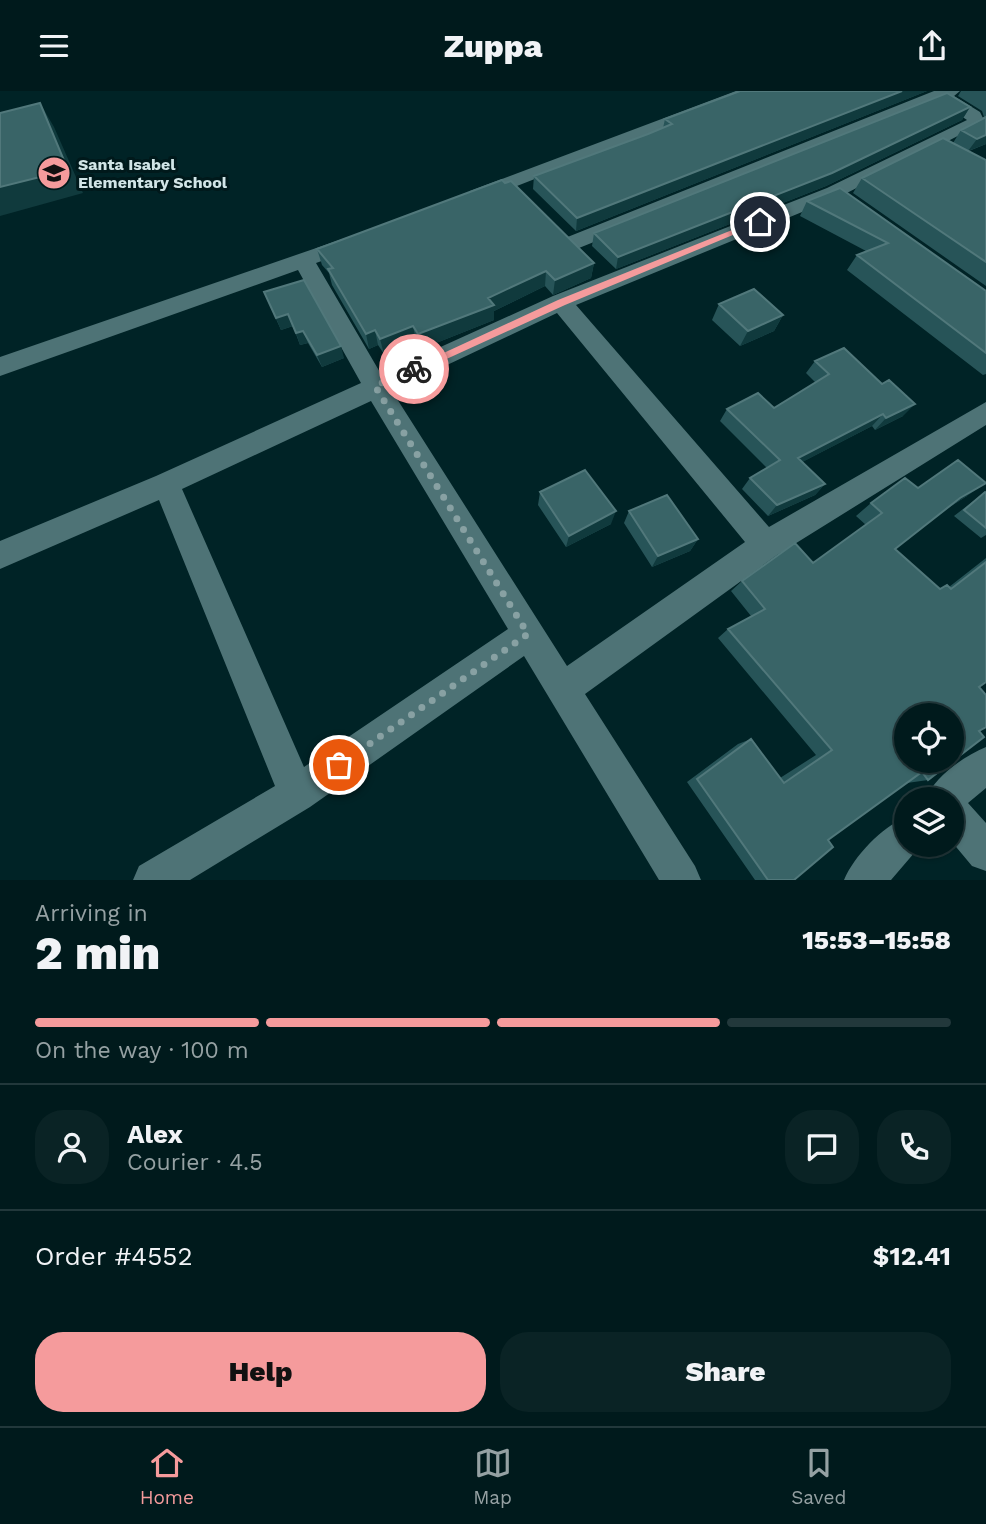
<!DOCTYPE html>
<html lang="en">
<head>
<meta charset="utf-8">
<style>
	:root { --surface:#001a1c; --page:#0a2325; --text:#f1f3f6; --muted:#95a1a3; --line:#22383b; --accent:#f59b9c }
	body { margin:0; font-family:"Work Sans",sans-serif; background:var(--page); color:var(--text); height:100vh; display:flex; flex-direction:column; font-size:26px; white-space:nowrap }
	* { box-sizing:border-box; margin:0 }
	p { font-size:23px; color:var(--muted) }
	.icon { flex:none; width:38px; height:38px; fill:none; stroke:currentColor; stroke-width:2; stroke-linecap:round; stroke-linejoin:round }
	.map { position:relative; height:789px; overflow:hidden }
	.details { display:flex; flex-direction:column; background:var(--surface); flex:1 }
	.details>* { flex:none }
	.tools { position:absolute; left:894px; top:612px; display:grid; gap:14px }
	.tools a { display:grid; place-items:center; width:70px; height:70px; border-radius:50%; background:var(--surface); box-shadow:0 2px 5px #0004,0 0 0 2px var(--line); font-size:35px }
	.pin { position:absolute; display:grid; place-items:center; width:60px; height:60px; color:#fff; margin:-30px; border:4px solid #fff; border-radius:50%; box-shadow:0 2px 7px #0007 }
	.courier { position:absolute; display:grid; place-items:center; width:70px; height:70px; margin:-35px; border:5px solid #f59b9c; border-radius:50%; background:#fff; color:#222; box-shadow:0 2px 9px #0007 }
	.summary em { font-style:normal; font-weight:800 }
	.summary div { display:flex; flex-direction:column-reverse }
	.summary { display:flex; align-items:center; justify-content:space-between; height:119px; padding:0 35px }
	h1 { font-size:46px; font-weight:800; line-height:52px }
	.bar { display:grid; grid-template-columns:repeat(4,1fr); gap:10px 7px; align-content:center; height:84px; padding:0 35px }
	.bar i { height:9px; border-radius:5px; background:var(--line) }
	.bar .active { background:var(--accent) }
	.bar p { grid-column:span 4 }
	.line { display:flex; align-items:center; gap:18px; padding:0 35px; border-top:2px solid var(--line) }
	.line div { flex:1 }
	.round { display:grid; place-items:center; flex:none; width:74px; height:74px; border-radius:28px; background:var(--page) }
	.button { display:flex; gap:14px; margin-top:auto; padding:14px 35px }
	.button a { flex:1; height:80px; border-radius:28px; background:var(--accent); color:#111; font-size:28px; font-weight:800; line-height:80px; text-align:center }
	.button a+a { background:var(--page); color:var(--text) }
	header { display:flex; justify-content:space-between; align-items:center; height:91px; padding:0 35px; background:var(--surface); font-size:32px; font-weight:800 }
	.tabs { display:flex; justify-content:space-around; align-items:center; height:98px; border-top:2px solid var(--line); background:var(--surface); font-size:19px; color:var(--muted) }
	.tabs a { display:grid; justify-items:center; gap:4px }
	.tabs .active { color:var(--accent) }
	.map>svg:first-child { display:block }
</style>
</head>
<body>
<header><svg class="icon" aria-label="menu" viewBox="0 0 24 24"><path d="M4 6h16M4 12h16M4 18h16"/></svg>Zuppa<svg class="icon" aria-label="share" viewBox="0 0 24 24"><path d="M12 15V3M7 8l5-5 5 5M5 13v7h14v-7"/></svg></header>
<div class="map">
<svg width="986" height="789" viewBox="0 0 986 789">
	<rect width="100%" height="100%" fill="#002326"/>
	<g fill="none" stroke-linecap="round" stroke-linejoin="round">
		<path fill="#4e7376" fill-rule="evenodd" d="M736 0H759L484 108H470L467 104 470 100Z
			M934 0H960L954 5 980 21 985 31 841 105 576 214 769 436 986 311V334L777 464 585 603 695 775 701 789H659L524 565 310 716 190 789H133L139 775 275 695 159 409 0 478V450L156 385 361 292 298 179 0 285V266L354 144 361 146 365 151 361 156 316 172 381 283 553 205 827 97 967 29 940 11 579 157 572 159 561 152 565 147ZM557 222 745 451 567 575 392 300ZM371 310 508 538 304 676 182 398Z
			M986 656V697L968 712 986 732V780L972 775 952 751V709H925C934 686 964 665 986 656Z
			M906 726V754H921L891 789H844C854 765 882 736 906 726Z"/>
	</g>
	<path fill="#275458" d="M740 0H927L576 140 533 98 534 85 648 43 663 37 665 28Z
		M961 0H986V53L969 60 986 69V195L853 102 862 87 953 52 961 39 984 26 982 20 958 5Z
		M970 16 962 29 826 95 616 178 592 155 594 142Z
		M807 110 986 200V283L983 284 847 179 857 164 866 160 800 125Z
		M317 158 594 172 591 187 553 204 545 195 494 220V229L421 258 416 250 384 263 378 254 369 258 332 194 329 182 322 174Z
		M264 201 344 267 322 276 308 252 300 254 293 235 281 239Z
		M719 213 783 224 774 240 740 255 712 229Z
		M815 270 903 325 875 339 872 335 802 371 825 393 815 404 768 425 742 398 750 387 767 377 720 330 727 318 774 317 816 292 806 282Z
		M918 397 967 405 948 417 895 458 940 498 949 496 986 467V591L979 596V640L928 689 907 692 828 749 794 789H755L687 691 738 653 751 648 780 687 816 664 718 547 728 538 751 525 731 500 742 490 813 472 866 434 856 425 871 412Z
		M540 401 611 433 566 456 538 414Z
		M985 401 986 402V444L981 447 954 425Z
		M629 420 698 448 690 460 652 476 624 432Z"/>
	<path fill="#103a3d" d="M902 0H927L576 140 577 127Z
		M40 12 54 36 83 102 0 125V96Z
		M970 16 962 29 826 95 616 178 618 166Z
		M986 44V53L968 60 977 48Z
		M594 172 591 187 553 204 555 189Z
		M546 180 545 195 494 220V229L421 258 418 243 488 207Z
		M288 223 293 235 281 239 276 227Z
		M783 224 774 240 740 255 748 240Z
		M413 235 416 250 384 263 380 248Z
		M375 239 378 254 369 258 366 243Z
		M303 240 308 252 300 254 296 242Z
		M341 255 344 267 322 276 317 264Z
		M915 313 903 325 875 339 886 327Z
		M883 323 872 335 789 378 798 367Z
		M986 392 967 405 942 420 960 407Z
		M825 393 815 404 768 425 777 414Z
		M616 420 611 433 566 456 569 445Z
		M698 448 690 460 652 476 658 465Z"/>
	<path fill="#396467" stroke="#51787b" stroke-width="2" fill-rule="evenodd" d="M740 0H902L577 127 534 85 648 43 672 33 665 28Z
		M947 2 970 16 832 82 618 166 594 142Z
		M40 12 68 79 0 96V22Z
		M986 26V44L977 48 961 39Z
		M943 47 986 69V171L862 87Z
		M502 89 505 92 511 90 594 172 555 189 546 180 488 207 494 214 418 243 413 235 380 248 375 239 366 243 328 178 333 177 317 158Z
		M840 97 986 200V262L857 164 888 152 807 110Z
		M304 189 341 255 317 264 303 240 296 242 288 223 276 227 264 201Z
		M754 198 783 224 748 240 719 213Z
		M844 257 882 293 889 289 915 313 886 327 883 323 798 367 825 393 777 414 750 387 780 369 727 318 758 302 774 317 829 283 815 270Z
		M958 369 986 392 960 407 895 458 940 498 947 494 951 498 986 471V591L979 596 986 604V636L979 640 984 646 928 689 922 681 828 749 833 756 794 789H768L697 688 751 648 784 692 832 659 728 538 765 518 742 490 795 452 813 472 882 422 871 412 905 387 918 397ZM906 625H952V670H906Z
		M585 379 616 420 569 445 540 401Z
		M985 401 986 402V437L964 419Z
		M667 404 698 448 658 465 629 420Z"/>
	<path fill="#f59b9c" d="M757 129 764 131 565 214 418 281 409 278 558 209Z"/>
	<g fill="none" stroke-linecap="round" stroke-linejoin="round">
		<path stroke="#88a1a3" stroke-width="7" stroke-dasharray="0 12.6" d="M339 674 528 543 375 295 414 278"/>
	</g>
	<defs>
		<symbol id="school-disc" viewBox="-11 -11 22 22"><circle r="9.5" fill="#f59b9c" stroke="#00191b"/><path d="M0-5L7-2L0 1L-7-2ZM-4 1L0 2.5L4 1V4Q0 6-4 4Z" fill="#111"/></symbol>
	</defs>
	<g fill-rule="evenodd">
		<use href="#school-disc" x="35" y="63" width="38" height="38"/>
	</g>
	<g text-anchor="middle" stroke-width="6" stroke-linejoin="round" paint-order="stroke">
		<g font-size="16" font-weight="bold" fill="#d1e5e7" stroke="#00191b" text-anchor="start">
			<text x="78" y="79">Santa Isabel<tspan x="78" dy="18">Elementary School</tspan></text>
		</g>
	</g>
</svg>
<div class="tools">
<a><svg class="icon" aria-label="locate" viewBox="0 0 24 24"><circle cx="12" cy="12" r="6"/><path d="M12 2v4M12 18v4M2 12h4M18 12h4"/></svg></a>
<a><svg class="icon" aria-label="layers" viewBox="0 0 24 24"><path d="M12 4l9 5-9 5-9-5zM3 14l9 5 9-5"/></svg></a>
</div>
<div class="pin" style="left:339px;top:674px;background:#ea580c"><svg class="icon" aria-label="bag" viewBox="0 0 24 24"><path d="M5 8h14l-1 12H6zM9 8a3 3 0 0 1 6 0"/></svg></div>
<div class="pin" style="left:760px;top:131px;background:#1f2937"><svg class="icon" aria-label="home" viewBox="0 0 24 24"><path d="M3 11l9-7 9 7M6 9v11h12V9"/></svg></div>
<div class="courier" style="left:414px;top:278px"><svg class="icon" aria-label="bike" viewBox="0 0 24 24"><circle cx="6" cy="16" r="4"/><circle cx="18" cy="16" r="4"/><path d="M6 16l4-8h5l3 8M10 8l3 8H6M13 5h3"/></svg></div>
</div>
<section class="details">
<div class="summary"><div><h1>2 min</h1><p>Arriving in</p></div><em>15:53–15:58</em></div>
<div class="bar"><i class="active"></i><i class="active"></i><i class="active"></i><i></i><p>On the way · 100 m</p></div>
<div class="line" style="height:126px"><a class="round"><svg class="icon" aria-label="person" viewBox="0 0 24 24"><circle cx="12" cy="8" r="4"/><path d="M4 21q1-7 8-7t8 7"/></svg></a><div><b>Alex</b><p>Courier · 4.5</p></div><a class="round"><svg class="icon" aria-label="chat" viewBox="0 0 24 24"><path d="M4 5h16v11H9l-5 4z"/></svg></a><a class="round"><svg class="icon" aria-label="phone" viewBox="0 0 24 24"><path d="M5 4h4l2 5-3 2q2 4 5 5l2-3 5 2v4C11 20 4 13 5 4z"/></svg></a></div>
<div class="line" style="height:91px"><div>Order #4552</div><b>$12.41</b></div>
<div class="button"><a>Help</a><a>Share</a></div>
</section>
<nav class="tabs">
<a class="active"><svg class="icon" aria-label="home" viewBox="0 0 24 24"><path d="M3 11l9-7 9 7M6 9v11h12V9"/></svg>Home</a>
<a><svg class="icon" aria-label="map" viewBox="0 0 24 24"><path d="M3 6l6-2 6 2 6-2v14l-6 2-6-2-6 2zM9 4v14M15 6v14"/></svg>Map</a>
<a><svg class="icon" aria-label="saved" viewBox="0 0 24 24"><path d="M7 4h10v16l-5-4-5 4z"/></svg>Saved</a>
</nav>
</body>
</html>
